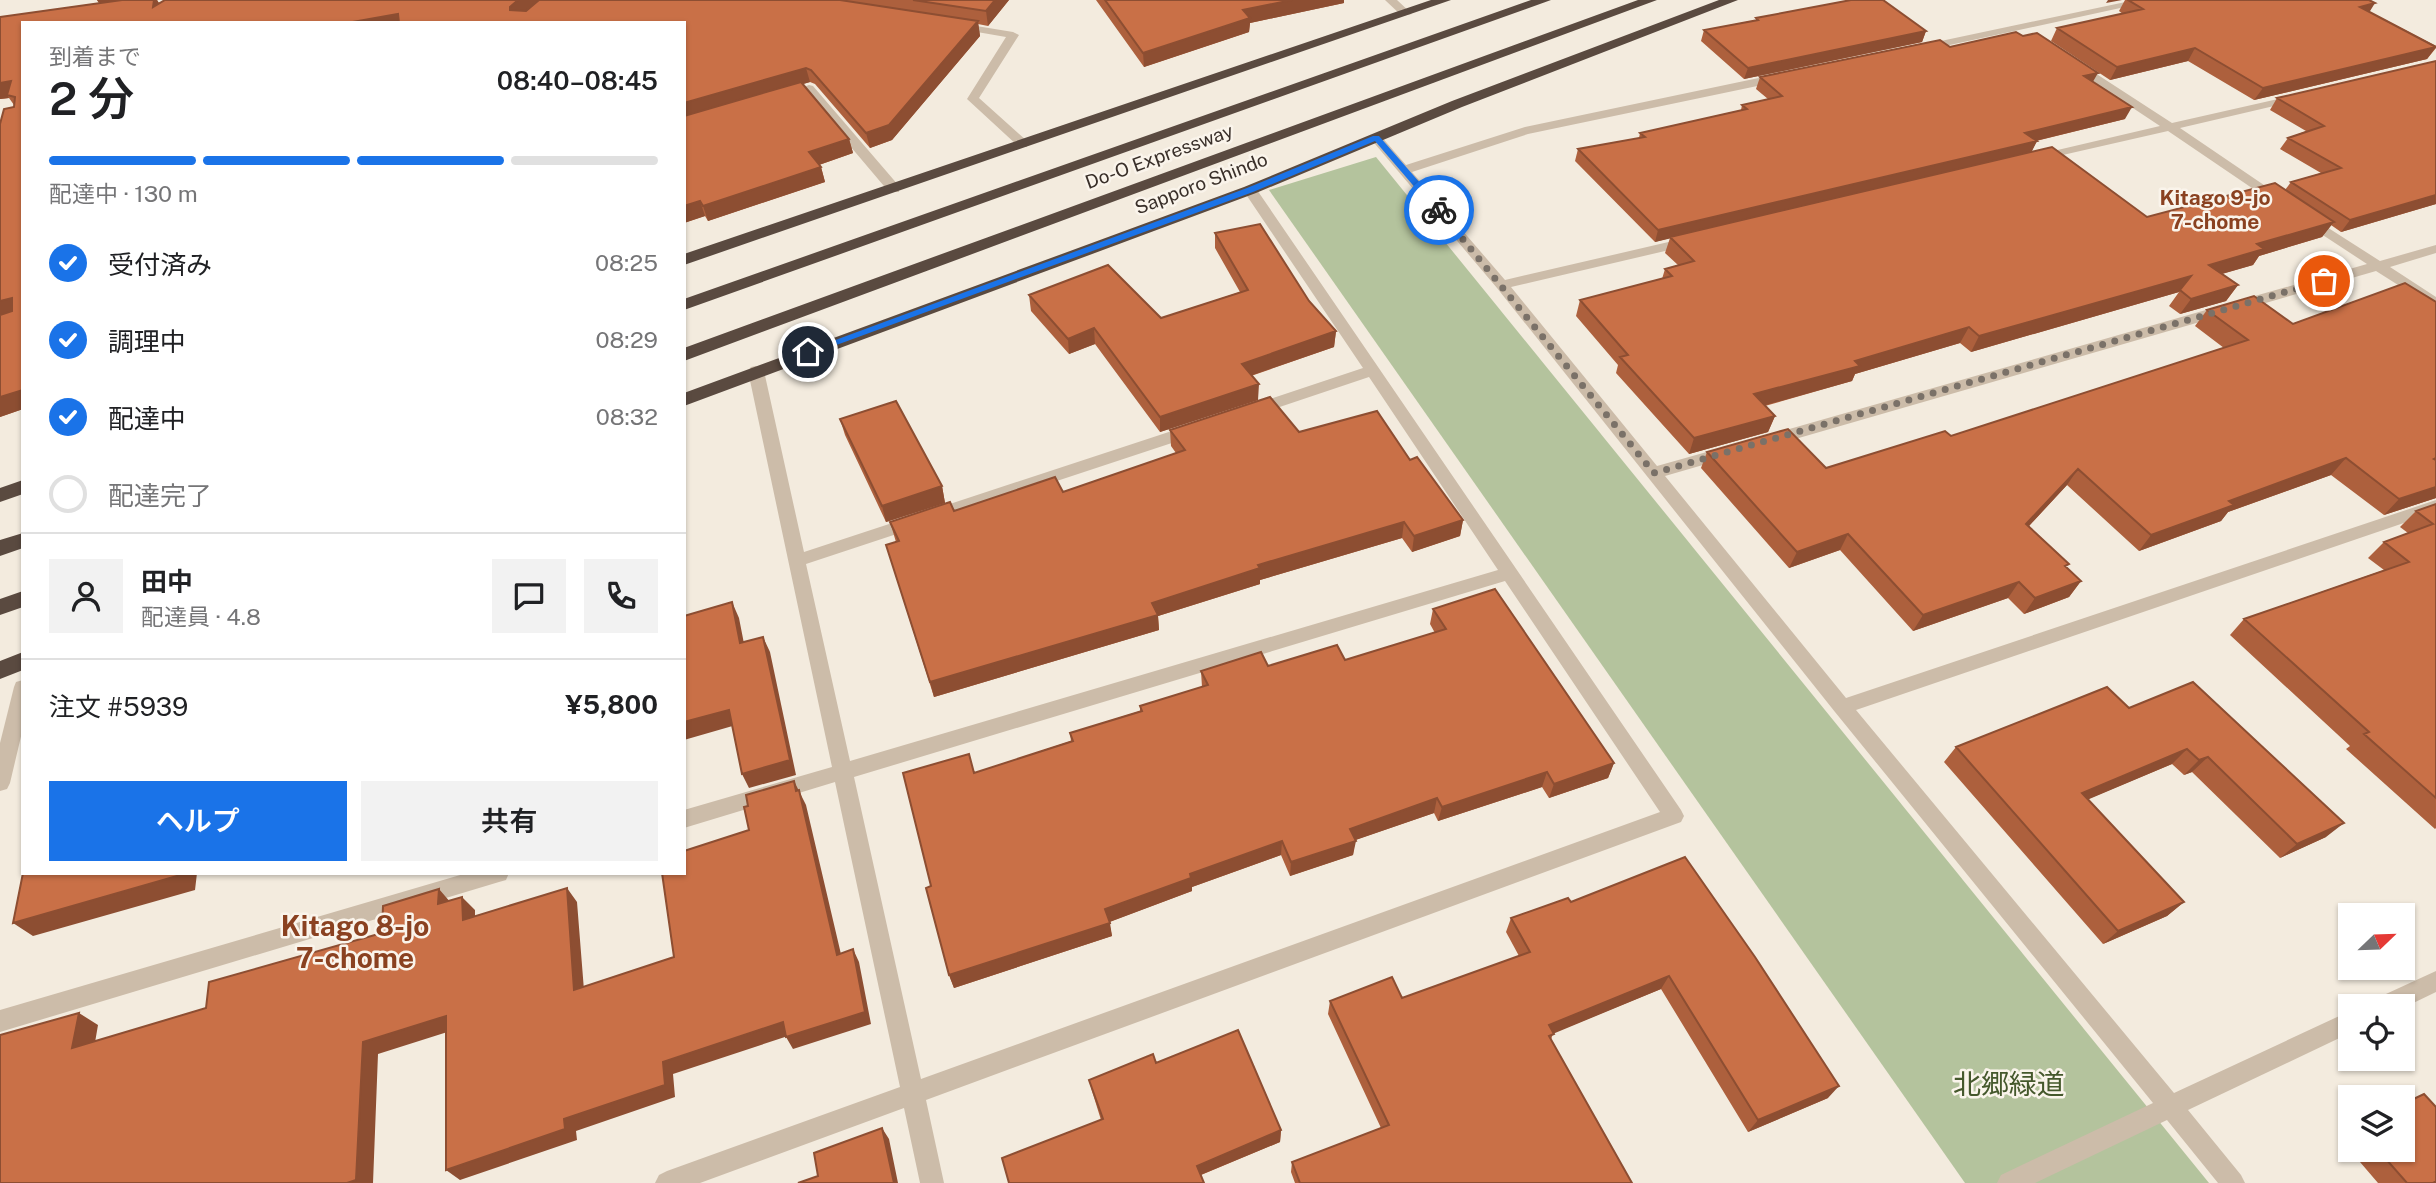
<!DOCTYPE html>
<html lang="ja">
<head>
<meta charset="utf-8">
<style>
	:root { --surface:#fff; --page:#f2f2f2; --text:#202124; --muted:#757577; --line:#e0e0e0; --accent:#1a73e8 }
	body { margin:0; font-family:"Public Sans","Noto Sans JP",sans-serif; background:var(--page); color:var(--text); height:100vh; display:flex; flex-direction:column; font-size:26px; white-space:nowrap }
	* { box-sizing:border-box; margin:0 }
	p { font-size:23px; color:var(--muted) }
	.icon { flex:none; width:38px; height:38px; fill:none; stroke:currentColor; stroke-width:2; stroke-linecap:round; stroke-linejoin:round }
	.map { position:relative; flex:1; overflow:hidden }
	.panel { position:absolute; left:21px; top:21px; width:665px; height:854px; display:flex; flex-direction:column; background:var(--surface); border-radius:0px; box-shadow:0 2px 5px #0004 }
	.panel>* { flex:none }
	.needle { width:46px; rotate:67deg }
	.controls { position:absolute; left:2338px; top:903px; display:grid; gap:14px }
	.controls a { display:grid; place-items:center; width:77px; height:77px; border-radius:0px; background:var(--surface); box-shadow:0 2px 5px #0004; font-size:35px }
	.pin { position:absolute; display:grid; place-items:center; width:60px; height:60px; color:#fff; margin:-30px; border:4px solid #fff; border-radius:50%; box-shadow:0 2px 7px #0007 }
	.courier { position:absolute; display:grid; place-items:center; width:70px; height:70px; margin:-35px; border:5px solid #1a73e8; border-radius:50%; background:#fff; color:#222; box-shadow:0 2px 9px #0007 }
	.overview em { font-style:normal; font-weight:600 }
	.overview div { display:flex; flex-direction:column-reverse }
	.overview { display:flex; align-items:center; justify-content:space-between; height:119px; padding:0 28px }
	h1 { font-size:46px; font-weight:600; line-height:52px }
	.bar { display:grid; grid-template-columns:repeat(4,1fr); gap:10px 7px; align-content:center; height:84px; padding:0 28px }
	.bar i { height:9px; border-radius:5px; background:var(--line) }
	.bar .selected { background:var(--accent) }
	.bar p { grid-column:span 4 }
	.line { display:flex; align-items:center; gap:18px; padding:0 28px; border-top:2px solid var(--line) }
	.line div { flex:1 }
	.round { display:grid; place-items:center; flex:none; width:74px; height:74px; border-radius:0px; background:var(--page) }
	ol { padding:0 28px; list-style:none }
	li { display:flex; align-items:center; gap:21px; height:77px }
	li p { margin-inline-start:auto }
	li .icon { padding:7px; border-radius:50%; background:var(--accent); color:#fff; stroke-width:4 }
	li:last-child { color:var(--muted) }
	li i { width:38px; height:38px; border:4px solid var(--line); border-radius:50% }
	.button { display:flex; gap:14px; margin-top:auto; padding:14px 28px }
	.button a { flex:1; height:80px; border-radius:0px; background:var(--accent); color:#fff; font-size:28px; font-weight:600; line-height:80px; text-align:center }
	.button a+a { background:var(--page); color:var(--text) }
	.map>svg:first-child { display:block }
</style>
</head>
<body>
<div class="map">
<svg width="2436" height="1183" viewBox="0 0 2436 1183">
	<rect width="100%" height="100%" fill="#f3ebde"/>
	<path fill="#b4c39d" d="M1376 157 2209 1183H1965L1269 190Z"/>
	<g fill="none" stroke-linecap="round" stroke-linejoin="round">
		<path fill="#ccbca9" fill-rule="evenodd" d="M1385 0H1397L1412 14 1402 16Z
			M2135 0H2157L1922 51 1916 48 1922 45Z
			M958 23 1013 32 1019 35 979 98 1027 141V147H1019L967 99 1006 37 954 28 952 26Z
			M2078 62 2172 123 2300 94V100L2180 128 2286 200 2284 203H2274L2168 131 2032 162V156L2160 126 2074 69V63Z
			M1782 73 1786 74V80L1528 134 1412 172 1505 280 1690 237 1695 238V244L1511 287 1657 466 1728 446 1734 448 1736 452 1734 456 1665 476 1846 698 2436 500V512L1856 710 2174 1093 2350 1011V1033L2188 1110 2241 1175 2245 1183H2218L2167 1120 2035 1183H1997L2001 1175 2153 1103 1835 712 1497 288 1370 138 1376 134 1380 135 1406 165 1525 127Z
			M809 85 813 86 899 186V192H889L806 94 785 100 779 96Z
			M1250 186 1255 187 1681 810 1684 816 1681 822 926 1100 944 1183H920L904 1108 700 1183H655L659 1175 667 1171 900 1087 835 782 684 828V810L832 767 748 371 751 367 756 366 764 371 804 552 1184 427H1196L1198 431 1196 435 806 564 850 761 1498 570 1369 377 1259 414H1249L1246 410 1249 406 1363 368 1243 190ZM1505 581 1660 812 921 1079 854 777Z
			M2308 215 2380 261 2436 245V253L2390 267 2436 297V309L2376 271 1771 446 1763 440 1765 436 2367 264 2303 222V216Z
			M23 680V728L10 783 7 789 0 791V743L14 687 16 682Z
			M467 873H509L506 880 499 882 0 1032V1010Z
			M2436 971V992L2403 1008 2372 1006 2375 999Z"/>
		<path fill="#5a4a40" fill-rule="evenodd" d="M1431 0H1451L684 265V254Z
			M1531 0H1551L684 310V299Z
			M1638 0H1657L684 361V348Z
			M1719 0H1738L1462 107 1256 193 684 406V393L1244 187 1452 101Z
			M23 480V494L0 502V488Z
			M23 533V548L0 556V540Z
			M23 591V607L0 615V599Z
			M23 652V670L0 679V661Z"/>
	</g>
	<path fill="#ad603d" d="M97 0H157L159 3 165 0H1009L988 26 978 24 980 36 892 140 870 148 815 84 810 82 803 84 849 139 853 153 819 165 821 167 825 182 708 221 705 216 684 223V23H23V409L0 417V124L4 109 14 107V105L9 98 0 99V17L99 3Z
		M1096 0H1344V3L1250 23 1249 32 1144 67Z
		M2125 0H2369L2370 12 2436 46V48L2427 59 2254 100 2188 61 2110 80 2051 41 2057 28 2123 14 2119 11Z
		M1756 18 1926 31 1922 42 1744 79 1701 41 1704 30 1756 20Z
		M1950 47 2093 82 2125 119 2036 141H2037L2031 152 2147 217 2285 190 2291 182 2321 173 2280 149 2288 138 2306 131 2270 110 2277 98 2436 61V204L2341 232 2331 225 2322 237 2259 256 2253 265 2221 274 2238 285 2226 301 2180 314 2169 306 2179 292 1971 352 1960 343 1855 374 1852 381 1765 406 1775 416 1768 432 1689 454 1616 373 1618 365 1576 316 1580 300 1662 279 1665 269 1678 265 1665 253 1670 238 1655 242 1575 161 1578 149 1639 138 1640 133 1741 110 1742 105 1768 99 1756 89 1760 77Z
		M1215 233 1309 301 1336 331 1334 347 1251 376 1258 400 1160 432 1095 344 1069 354 1031 311 1029 295 1161 318 1240 292 1215 248Z
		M2436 302V498L2384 515 2331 475 2228 512 2221 521 2139 551 2067 485 2029 526 2067 568 2081 581 2069 597 2024 614 2008 598 1913 631 1840 550 1789 568 1701 468 1707 452 1826 468 1951 436 2224 348 2195 326 2207 310 2293 324Z
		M840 419 942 486 945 503 886 522 845 435Z
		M1170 430 1299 432 1410 460 1463 520 1460 536 1412 552 1402 538 1260 580V584L1158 616 1159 630 934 697 886 545 896 542 890 522 1063 492 1176 453 1171 446Z
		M2436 504V828L2435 829 2346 749 2350 746 2230 635 2244 619 2384 570 2368 558 2384 542 2408 533 2400 527 2416 511Z
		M1433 609 1614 763 1608 778 1549 798 1542 787 1438 821 1434 813 1355 840 1353 855 1290 876 1281 855 1192 887V891L1109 922 1112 936 954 988 949 975 931 886 974 773 1071 741 1070 733 1140 711V706L1202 687 1201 671 1345 660 1435 633 1430 624Z
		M2193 682 2326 837 2280 858 2192 772 2184 775 2172 764 2088 799 2184 902 2167 916 2103 944 1944 762 1956 747 2129 708Z
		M1571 902 1828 1098 1748 1132 1661 989 1553 1033 1551 1040 1632 1183H1295L1291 1172 1292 1162 1381 1128 1328 1014 1330 1001 1402 998 1519 956 1506 932 1511 918Z
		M1156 1063 1281 1130 1280 1142 1201 1175 1101 1120 1092 1091 1089 1080Z
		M2364 1150H2403L2436 1183H2378L2354 1155Z"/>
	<path fill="#8d4e32" d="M97 0H149L102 7Z
		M154 0H157L163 10 153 7Z
		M518 0H541L516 21 510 10V7Z
		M995 0H1009L988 26 986 11Z
		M1292 0H1344V3L1250 23 1249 32 1144 67 1143 53 1243 10Z
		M2108 0H2122L2106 3Z
		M2375 3 2367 16 2360 7Z
		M398 14 402 23H347Z
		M978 21 980 36 892 140 870 148 866 133Z
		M1926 31 1922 42 1744 79 1748 68Z
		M2436 47 2427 59 2254 100 2263 88Z
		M2195 48 2188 61 2110 80 2117 67Z
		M806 68 810 82 684 119V103Z
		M2098 73 2091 85 2084 76Z
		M11 81 7 95 9 98 0 99V83Z
		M2132 107 2125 119 2019 145 2025 133Z
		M849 139 853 153 813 167 809 152Z
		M2037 141 2031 153 1655 242 1658 230Z
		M821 167 825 182 708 221 703 206Z
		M2436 195V204L2341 232 2350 220Z
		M700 201 705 216 684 223V206Z
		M2334 222 2322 237 2259 256 2253 265 2198 281 2209 265 2257 244Z
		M2191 276 2179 292 1971 352 1979 336Z
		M2238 285 2226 301 2180 314 2191 299Z
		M12 298 23 311 0 320V301Z
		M1969 327 1960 343 1855 374 1852 381 1748 410 1754 394 1855 361Z
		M1094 328 1095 344 1069 354 1068 339Z
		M1336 331 1334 347 1241 379 1242 364Z
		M1259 384 1258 400 1160 432V417Z
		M23 390V409L0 417V397Z
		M1775 416 1768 432 1689 454 1694 438Z
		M2346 458 2331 475 2228 512 2221 521 2139 551 2151 535 2229 501Z
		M2078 469 2067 485 2016 540 2026 524Z
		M942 486 945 503 886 522 882 506Z
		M2436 487V498L2384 515 2399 499Z
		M1463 520 1460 536 1412 552 1414 536Z
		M1404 522 1402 538 1260 580V584L1158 616 1159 630 934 697 930 682 1258 565Z
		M1848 534 1840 550 1789 568 1797 552Z
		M2081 581 2069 597 2024 614 2035 598Z
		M2019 582 2008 598 1913 631 1923 615Z
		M732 602 739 618 747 659 740 643Z
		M763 637 770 652 796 775 749 788 742 774Z
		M729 710 736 725 684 740V722Z
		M2187 749 2172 764 2068 808 2082 793Z
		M2208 757 2192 772 2184 775 2199 760Z
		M1614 763 1608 778 1549 798 1554 784Z
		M1547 772 1542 787 1438 821 1442 807Z
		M794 781 806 805 844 967 837 955Z
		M1437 798 1434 813 1347 843 1350 829Z
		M2344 823 2326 837 2280 858 2297 844Z
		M1282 841 1281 855 1192 887V891L1107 923 1105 909 1190 874Z
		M1356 841 1353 855 1290 876 1291 862Z
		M178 873H197L195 890 33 936 13 923Z
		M567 888 577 902 585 1003 574 990Z
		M439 889 451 903 438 904Z
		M462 897 475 910V933L463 920Z
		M2184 902 2167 916 2103 944 2118 931Z
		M1110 923 1112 936 954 988 949 975Z
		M853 949 859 962 871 1024 793 1049 786 1037Z
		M1669 976 1661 989 1543 1038 1549 1025Z
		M79 1013 98 1025 92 1060 72 1048Z
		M446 1016 460 1028 378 1054 373 1183H347L363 1042Z
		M783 1022 791 1035 673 1074 675 1097 576 1131 577 1140 460 1180 446 1170 564 1119 663 1062Z
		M1839 1086 1828 1098 1748 1132 1758 1120Z
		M882 1128 889 1139 898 1183H894Z
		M1281 1130 1280 1142 1198 1176 1197 1166Z"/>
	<path fill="#c97047" stroke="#8d4e32" stroke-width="2" d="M122 0H154L153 7 165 0H518L510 7V10L526 11 539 0H840L978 21 889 125 866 133 811 70 806 68 684 103V23H414V22L399 23 398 14 347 23H23V390L0 397V315L12 311V298L0 301V124L4 109 14 107 15 97 7 95 11 81 0 83V17Z
		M913 0H995L986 11Z
		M1105 0H1292L1243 10 1250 18 1143 53Z
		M1851 0H1883L1926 31 1748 68 1704 30 1758 20 1756 18Z
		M2128 0H2369L2375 3 2360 7 2436 47 2263 88 2195 48 2117 67 2057 28 2143 9Z
		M2016 32 2023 36 2037 33 2098 73 2084 76 2132 107 2025 133 2037 141 1658 230 1578 149 1645 137 1640 133 1747 109 1742 105 1782 96 1760 77 1940 40 1950 47Z
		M2436 61V195L2350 220 2291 182 2341 168 2288 138 2324 126 2277 98Z
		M801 82 849 139 809 152 821 167 703 206 700 201 684 206V116Z
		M2052 147 2147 217 2275 183 2334 222 2257 244 2264 249 2209 265 2238 285 2191 299 2180 290 2191 276 1979 336 1969 327 1855 361 1860 366 1754 394 1775 416 1694 438 1620 357 1628 355 1580 300 1672 276 1665 269 1694 261 1670 237Z
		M1260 224 1309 301 1336 331 1242 364 1259 384 1160 417 1094 328 1068 339 1029 295 1108 265 1161 318 1248 290 1215 233Z
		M2405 283 2436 302V458L2434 459 2436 460V487L2399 499 2346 458 2229 501 2234 505 2151 535 2078 469 2026 524 2069 564 2065 566 2081 581 2035 598 2019 582 1923 615 1848 534 1797 552 1707 452 1788 429 1826 468 1945 431 1951 436 2248 340 2207 310 2254 296 2293 324Z
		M1270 397 1299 432 1377 411 1410 460 1417 457 1463 520 1414 536 1404 522 1258 565 1260 568 1152 603 1158 615 930 682 886 545 899 541 890 522 950 502 954 511 1055 477 1063 492 1185 450 1170 430Z
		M896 401 942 486 882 506 840 419Z
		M2436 504V798L2364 734 2369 732 2244 619 2409 562 2384 542 2433 524 2416 511Z
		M1495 589 1614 763 1554 784 1547 772 1442 807 1437 798 1350 829 1356 841 1291 862 1282 841 1190 874 1191 878 1105 909 1110 923 949 975 926 888 931 886 903 773 969 754 974 773 1073 741 1070 733 1142 711 1140 706 1208 685 1201 671 1261 652 1268 666 1337 645 1345 660 1446 629 1433 609Z
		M732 602 740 643 763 637 790 760 742 774 729 710 684 722V616Z
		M2193 682 2344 823 2297 844 2208 757 2199 760 2187 749 2082 793 2184 902 2118 931 1956 747 2107 687 2129 708Z
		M794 781 796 791 799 790 837 955 853 949 865 1012 786 1037 783 1022 663 1062 665 1085 564 1119 565 1129 446 1170V1016L363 1042 356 1180 347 1183H0V1035L79 1013 72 1048 206 1008 209 982 382 933 383 906 439 889 438 904 462 897 463 920 567 888 574 990 674 957 662 873H684V851L749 830 744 807 748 806 746 795Z
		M1685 857 1755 957 1839 1086 1758 1120 1669 976 1549 1025 1554 1034 1549 1036 1632 1183H1300L1292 1162 1389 1125 1330 1001 1392 977 1402 998 1530 952 1511 918 1568 898 1571 902Z
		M23 873H178L177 876 13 923Z
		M1238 1030 1281 1130 1197 1166 1204 1183H1009L1002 1158 1103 1119 1089 1080 1153 1054 1156 1063Z
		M2424 1094 2436 1107V1183L2435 1182 2433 1183H2407L2378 1150H2403V1104Z
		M882 1128 894 1183H798L818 1176 814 1153Z"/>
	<path fill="#1a73e8" d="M1373 136H1379L1442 208V212H1436L1375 141 1253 192 812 354 803 352 1247 188Z"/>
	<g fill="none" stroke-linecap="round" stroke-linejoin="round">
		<path stroke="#7a7168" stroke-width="7" stroke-dasharray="0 12.6" d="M1439 210 1654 473 2324 281"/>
	</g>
	<g text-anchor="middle" stroke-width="5" stroke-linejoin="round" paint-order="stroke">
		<g font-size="19" fill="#392f29" stroke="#faf4eb">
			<text transform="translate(1159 156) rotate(-20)" y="7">Do-O Expressway</text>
			<text transform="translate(1201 183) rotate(-21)" y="7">Sapporo Shindo</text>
		</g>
		<g font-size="21" font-weight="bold" fill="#8a4120" stroke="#faf4eb">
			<text x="2215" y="205">Kitago 9-jo<tspan x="2215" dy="24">7-chome</tspan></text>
		</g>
		<g font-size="28" font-weight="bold" fill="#8a4120" stroke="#faf4eb">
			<text x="355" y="936">Kitago 8-jo<tspan x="355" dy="32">7-chome</tspan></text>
		</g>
		<g font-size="28" fill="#45582c" stroke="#faf4eb">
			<text x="2009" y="1094">北郷緑道</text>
		</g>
	</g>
</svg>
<div class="controls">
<a><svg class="needle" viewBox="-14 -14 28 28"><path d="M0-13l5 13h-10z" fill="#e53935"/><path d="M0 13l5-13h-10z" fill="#757577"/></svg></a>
<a><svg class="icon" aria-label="locate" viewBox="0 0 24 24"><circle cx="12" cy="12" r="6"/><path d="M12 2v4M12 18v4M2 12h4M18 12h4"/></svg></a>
<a><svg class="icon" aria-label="layers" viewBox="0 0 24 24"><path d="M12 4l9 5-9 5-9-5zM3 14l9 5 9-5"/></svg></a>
</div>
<div class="pin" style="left:2324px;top:281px;background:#ea580c"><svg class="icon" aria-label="bag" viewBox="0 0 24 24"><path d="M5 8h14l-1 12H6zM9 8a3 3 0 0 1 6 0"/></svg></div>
<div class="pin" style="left:808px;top:352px;background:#1f2937"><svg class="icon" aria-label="home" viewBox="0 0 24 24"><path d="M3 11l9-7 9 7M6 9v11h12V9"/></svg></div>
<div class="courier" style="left:1439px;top:210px"><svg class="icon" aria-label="bike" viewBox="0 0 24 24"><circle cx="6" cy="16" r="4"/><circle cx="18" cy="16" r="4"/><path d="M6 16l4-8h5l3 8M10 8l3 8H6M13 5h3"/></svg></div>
<section class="panel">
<div class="overview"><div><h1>2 分</h1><p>到着まで</p></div><em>08:40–08:45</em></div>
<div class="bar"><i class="selected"></i><i class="selected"></i><i class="selected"></i><i></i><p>配達中 · 130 m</p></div>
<ol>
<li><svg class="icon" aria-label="check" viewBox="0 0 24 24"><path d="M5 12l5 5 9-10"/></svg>受付済み<p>08:25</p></li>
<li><svg class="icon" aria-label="check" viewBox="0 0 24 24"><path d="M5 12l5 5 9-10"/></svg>調理中<p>08:29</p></li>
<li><svg class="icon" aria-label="check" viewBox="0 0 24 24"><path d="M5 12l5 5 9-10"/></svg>配達中<p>08:32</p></li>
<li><i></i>配達完了</li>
</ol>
<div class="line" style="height:126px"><a class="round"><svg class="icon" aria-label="person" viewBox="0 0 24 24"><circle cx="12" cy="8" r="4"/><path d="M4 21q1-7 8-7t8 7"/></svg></a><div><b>田中</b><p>配達員 · 4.8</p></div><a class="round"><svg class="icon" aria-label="chat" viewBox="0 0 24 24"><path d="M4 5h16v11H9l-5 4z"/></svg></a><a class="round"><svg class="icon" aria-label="phone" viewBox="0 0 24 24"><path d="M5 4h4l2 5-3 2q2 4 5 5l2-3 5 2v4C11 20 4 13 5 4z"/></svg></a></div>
<div class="line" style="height:91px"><div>注文 #5939</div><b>¥5,800</b></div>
<div class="button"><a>ヘルプ</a><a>共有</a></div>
</section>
</div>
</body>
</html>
